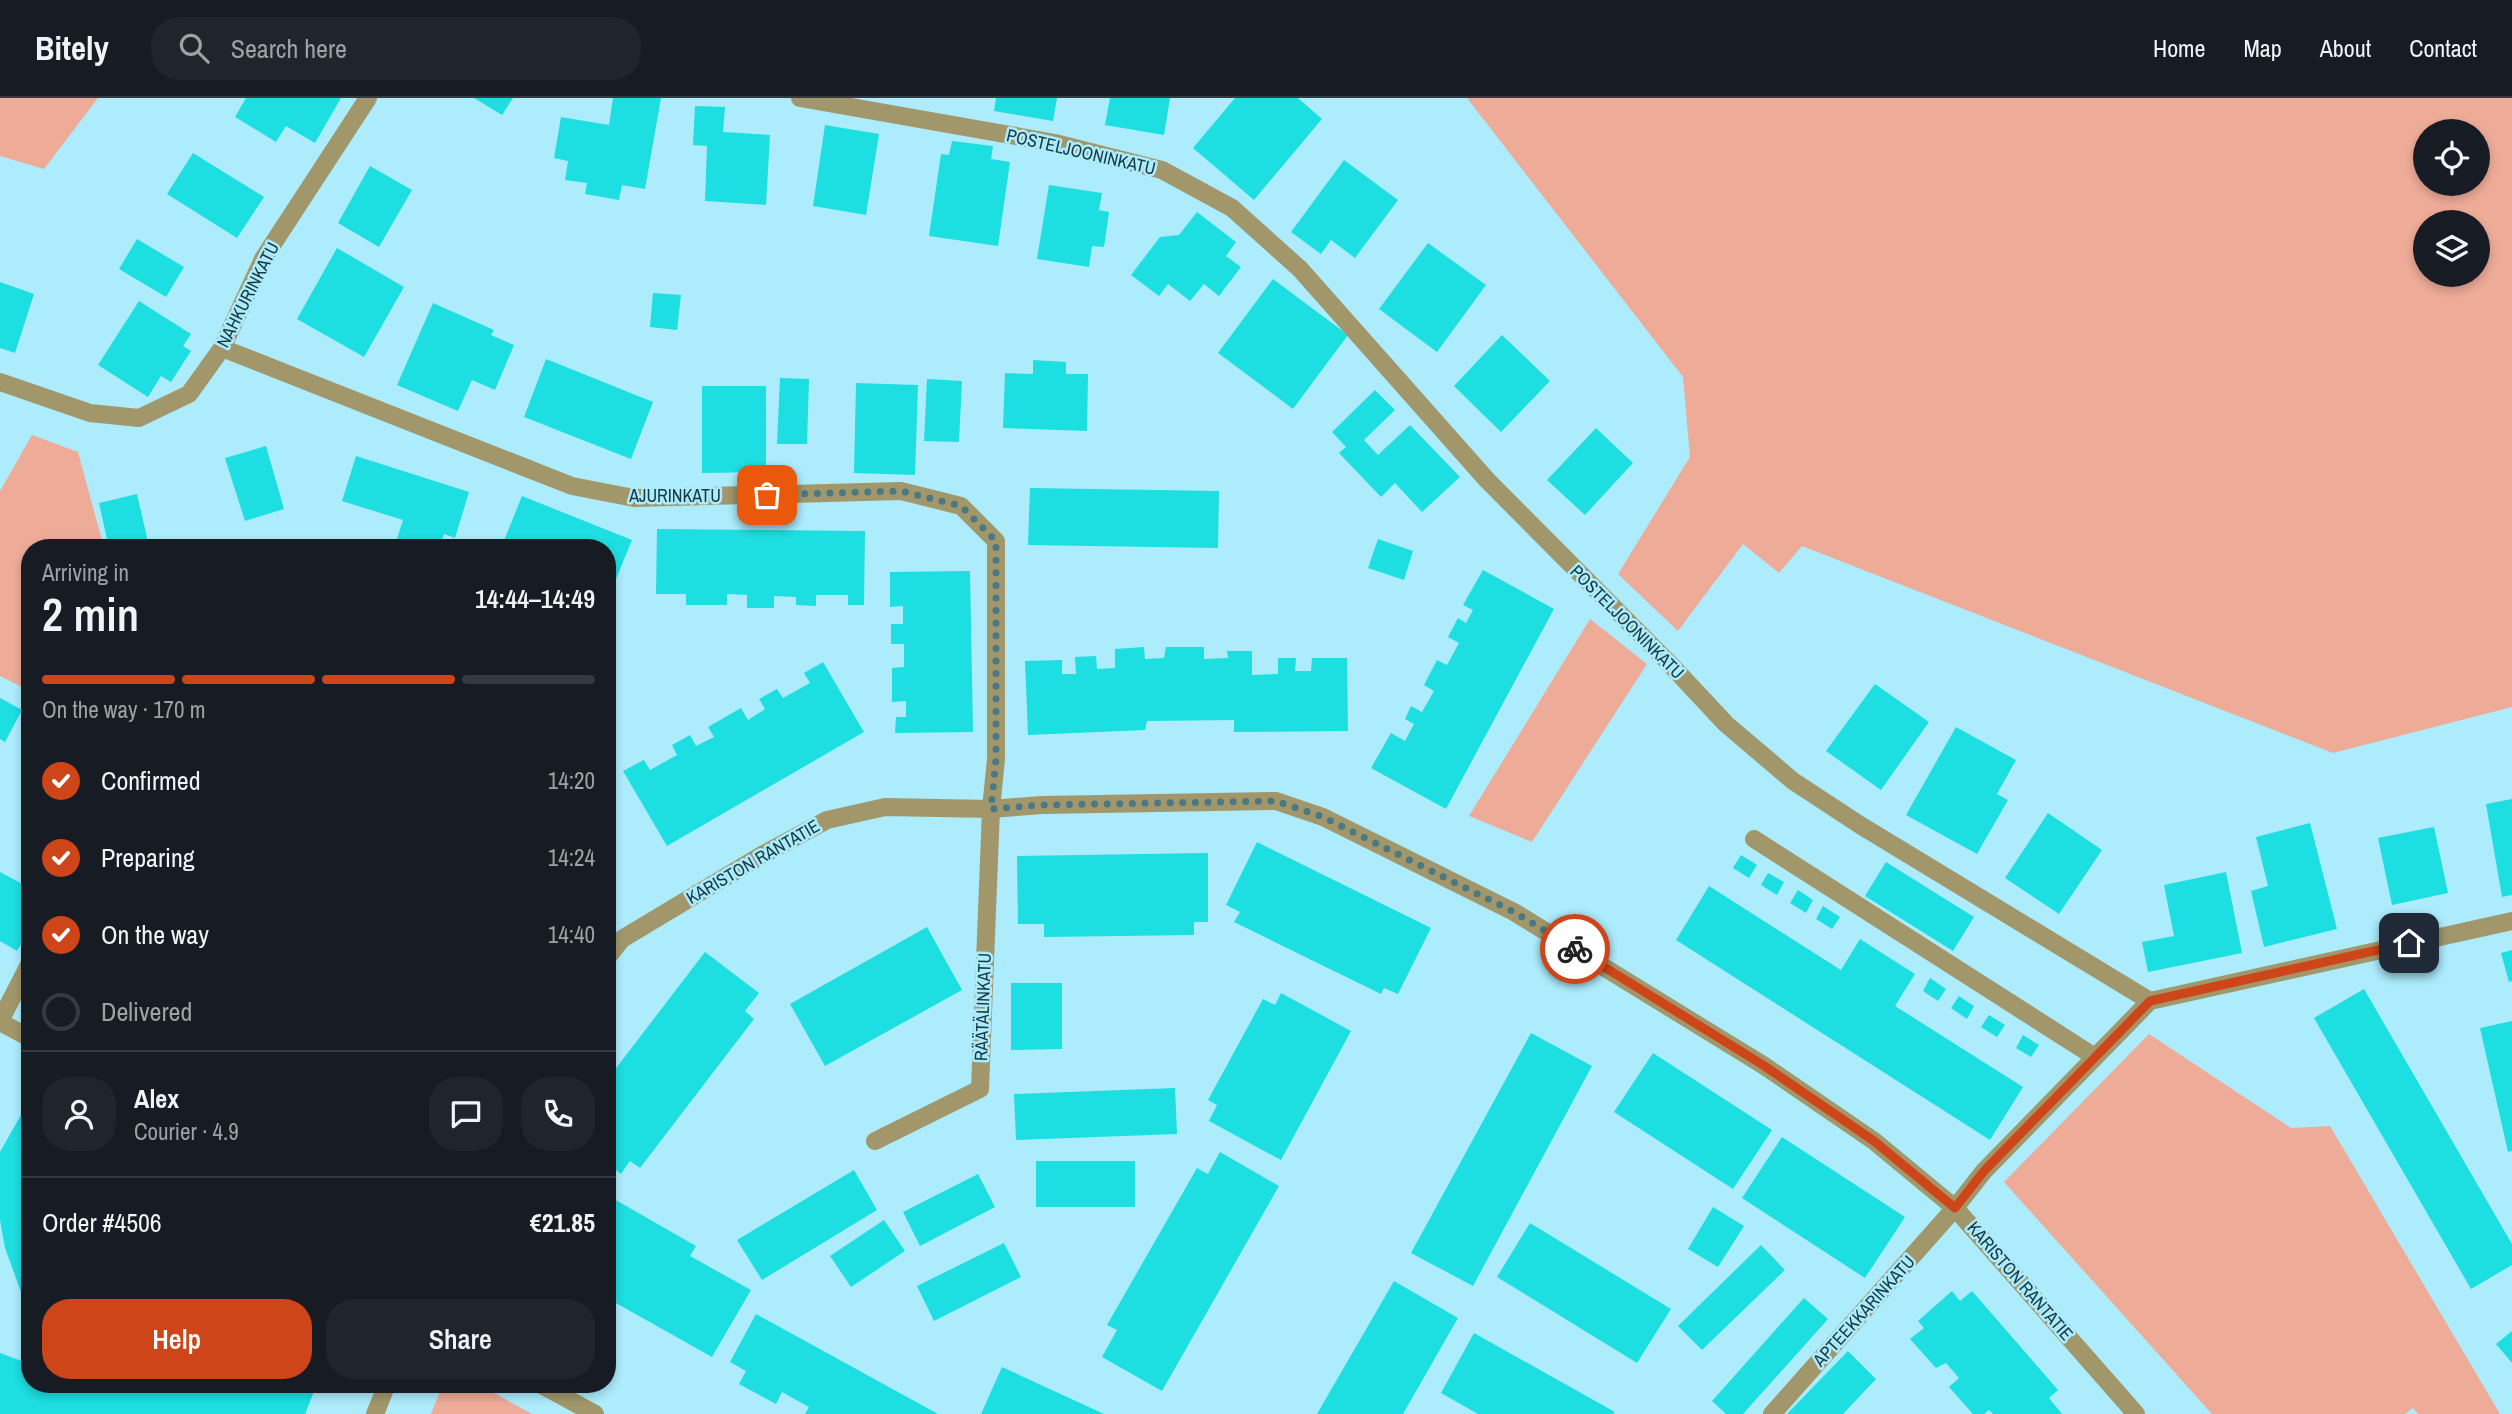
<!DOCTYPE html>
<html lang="en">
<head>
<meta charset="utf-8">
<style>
	:root { --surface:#171b24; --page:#20242c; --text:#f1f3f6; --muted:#9ea1a6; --line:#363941; --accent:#cd4518 }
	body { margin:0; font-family:"Archivo Narrow",sans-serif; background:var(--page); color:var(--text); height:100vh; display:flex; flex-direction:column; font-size:26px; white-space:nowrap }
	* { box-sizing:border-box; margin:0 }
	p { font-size:23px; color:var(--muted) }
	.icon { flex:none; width:38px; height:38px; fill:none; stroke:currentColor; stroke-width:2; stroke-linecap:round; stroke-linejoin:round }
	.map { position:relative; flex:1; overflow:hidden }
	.details { position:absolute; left:21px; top:441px; width:595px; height:854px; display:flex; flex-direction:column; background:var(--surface); border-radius:28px; box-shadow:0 4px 10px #0003 }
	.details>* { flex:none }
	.fabs { position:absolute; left:2413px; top:21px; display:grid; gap:14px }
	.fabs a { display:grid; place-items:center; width:77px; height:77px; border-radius:50%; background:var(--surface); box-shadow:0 4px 10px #0003; font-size:35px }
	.pin { position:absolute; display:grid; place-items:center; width:60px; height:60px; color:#fff; margin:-30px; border-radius:14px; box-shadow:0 4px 10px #0006 }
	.courier { position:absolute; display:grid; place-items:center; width:70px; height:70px; margin:-35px; border:5px solid #cd4518; border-radius:50%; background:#fff; color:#222; box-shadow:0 2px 9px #0007 }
	.headline em { font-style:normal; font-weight:600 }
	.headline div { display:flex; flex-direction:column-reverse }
	.headline { display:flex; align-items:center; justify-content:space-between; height:119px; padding:0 21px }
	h1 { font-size:46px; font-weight:600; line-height:52px }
	.bar { display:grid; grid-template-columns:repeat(4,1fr); gap:10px 7px; align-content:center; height:84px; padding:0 21px }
	.bar i { height:9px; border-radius:5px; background:var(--line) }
	.bar .selected { background:var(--accent) }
	.bar p { grid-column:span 4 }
	.line { display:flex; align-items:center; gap:18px; padding:0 21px; border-top:2px solid var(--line) }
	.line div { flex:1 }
	.round { display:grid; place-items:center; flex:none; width:74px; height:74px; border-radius:28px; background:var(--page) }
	ol { padding:0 21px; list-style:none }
	li { display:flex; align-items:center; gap:21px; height:77px }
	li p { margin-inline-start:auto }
	li .icon { padding:7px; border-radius:50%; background:var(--accent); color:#fff; stroke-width:4 }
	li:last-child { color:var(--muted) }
	li i { width:38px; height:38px; border:4px solid var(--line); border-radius:50% }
	.cta { display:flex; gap:14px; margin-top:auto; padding:14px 21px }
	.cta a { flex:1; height:80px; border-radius:28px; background:var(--accent); color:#fff; font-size:28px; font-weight:600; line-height:80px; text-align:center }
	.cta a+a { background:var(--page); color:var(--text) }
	header { display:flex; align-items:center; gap:42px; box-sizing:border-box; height:98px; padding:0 35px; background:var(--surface); border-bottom:2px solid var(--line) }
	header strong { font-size:33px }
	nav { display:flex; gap:38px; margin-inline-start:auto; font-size:24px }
	.search { width:490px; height:63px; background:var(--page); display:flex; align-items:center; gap:18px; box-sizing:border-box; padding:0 24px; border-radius:28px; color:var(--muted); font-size:26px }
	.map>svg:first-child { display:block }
</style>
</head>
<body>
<header>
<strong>Bitely</strong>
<div class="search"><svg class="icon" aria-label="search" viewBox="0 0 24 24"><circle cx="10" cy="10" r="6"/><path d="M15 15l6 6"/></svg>Search here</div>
<nav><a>Home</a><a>Map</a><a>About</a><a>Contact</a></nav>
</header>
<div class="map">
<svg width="2512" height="1316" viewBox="0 0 2512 1316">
	<rect width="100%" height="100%" fill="#acecfd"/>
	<path fill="#eeab98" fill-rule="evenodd" d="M0 0H98L44 71 0 58Z
		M1467 0H2512V609L2333 655 1802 448 1779 475 1743 446 1678 533 1618 476 1690 359 1683 279ZM2426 33H2478V86H2426ZM2426 124H2478V177H2426Z
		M32 337 78 354 104 450H30V593L0 578V393Z
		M1590 521 1647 566 1532 744 1469 718Z
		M2149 936 2291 1030 2330 1028 2500 1316H2418L2413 1310 2405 1316H2212L2004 1084Z
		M443 1286H478L532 1316H431Z"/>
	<path fill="#1ddee1" d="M246 0H341L315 45 286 28 276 44 235 19Z
		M474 0H513L502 17Z
		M613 0H661L645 91 622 87 619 102 585 96 587 85 565 82 568 63 554 60 561 19 609 27Z
		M996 0H1057L1053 23 994 13Z
		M1110 0H1170L1164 37 1105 27Z
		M1235 0H1298L1322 21 1254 102 1193 50Z
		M695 8 725 9 723 34 770 37 766 107 705 103 707 48 693 47Z
		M825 27 879 36 866 117 813 108Z
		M952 43 993 48 991 61 1010 64 998 148 929 138 941 56 949 57Z
		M193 55 264 99 237 140 167 96Z
		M1344 62 1398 102 1355 160 1331 142 1321 156 1291 134Z
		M370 68 412 92 379 149 338 125Z
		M1049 87 1102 95 1099 112 1109 114 1104 149 1092 148 1089 169 1037 161Z
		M1197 114 1236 144 1226 158 1241 169 1219 198 1204 186 1190 203 1168 186 1159 198 1131 177 1160 139 1179 137Z
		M137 141 184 169 166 199 119 171Z
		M1428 145 1486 187 1437 254 1379 211Z
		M337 150 404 189 364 259 297 221Z
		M1273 181 1348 237 1293 311 1218 255Z
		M0 184 34 196 15 255 0 250Z
		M653 195 681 197 677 232 650 229Z
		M139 203 191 236 183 248 191 253 171 284 161 278 148 299 98 267Z
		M433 205 494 232 491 237 514 247 495 292 472 282 458 313 397 287Z
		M1502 237 1550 283 1501 334 1454 288Z
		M546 261 653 304 631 361 524 319Z
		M1033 262 1066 264V276H1088L1087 333 1003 330 1005 275 1033 276Z
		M780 280 809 281 807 346H777Z
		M927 281 962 283 959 344 924 343Z
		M856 285 918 287 915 377 854 375Z
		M702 288H766V374L702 375Z
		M1375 292 1395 312 1364 342 1378 357 1410 327 1460 379 1422 414 1395 385 1381 399 1339 355 1346 349 1332 334Z
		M1596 330 1633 365 1585 417 1547 382Z
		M266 348 284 411 245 423 225 360Z
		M356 358 469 394 455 440 444 436 440 450H394L403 422 342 403Z
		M1030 390 1219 393 1218 450 1028 447Z
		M137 396 148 444 121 450H109L99 405Z
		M522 398 632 442 607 503V450H501Z
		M657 431 865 433 864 507H848V497H816V508L796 507V499L774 498V510H747V497L727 496V507H686V496H656Z
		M1378 441 1413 453 1404 482 1368 470Z
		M1483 472 1554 511 1446 711 1371 670 1391 635 1405 643 1414 626 1405 621 1411 608 1422 614 1434 593 1424 587 1437 562 1447 567 1459 545 1448 539 1458 520 1466 525 1473 512 1463 507Z
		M970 473 973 634 895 635 896 619H906V603L892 604V570L904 569V546H891V526H903V508L890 509V474Z
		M1144 549 1145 561 1164 560 1166 549H1204V561L1228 560 1227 553H1252V577L1278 576V560H1296L1295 573H1311L1312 560H1347L1348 633 1234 634V622L1147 623 1145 632 1028 637 1025 563 1062 562V576H1076L1075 559 1096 558 1097 571 1115 570V551Z
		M823 564 864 634 667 748 623 673 644 662 650 672 677 657 672 647 690 637 696 648 714 639 708 629 741 610 748 622 765 611 759 601 777 591 783 600 810 585 804 575Z
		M1875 586 1929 624 1881 692 1826 653Z
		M0 600 22 612 5 644 0 641Z
		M1956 629 2016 662 1997 696 2008 702 1977 756 1906 717Z
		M2512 701V797L2502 799 2486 706Z
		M2048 715 2102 752 2059 816 2005 780Z
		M2310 725 2337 831 2264 849 2251 793 2268 788 2256 739Z
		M2434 729 2448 795 2392 807 2378 740Z
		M1257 744 1431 830 1398 896 1384 890 1381 896 1234 824 1240 814 1226 807Z
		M1208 755V824H1194V837L1044 839V826H1018L1017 758Z
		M1741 757 1757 767 1749 780 1733 770Z
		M1886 764 1974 819 1953 853 1865 798Z
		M0 774 30 790V831L17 853 0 843Z
		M2226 774 2242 855 2148 874 2142 844 2174 838 2164 787Z
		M1768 775 1784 784 1777 797 1761 787Z
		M1709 788 1841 872 1860 841 1915 876 1895 908 2023 989 1990 1042 1676 842Z
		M1798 792 1813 802 1806 815 1790 805Z
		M1823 808 1840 819 1832 831 1816 821Z
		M927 829 962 892 825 968 790 906Z
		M2512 852V883L2509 884 2501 855Z
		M705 854 759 895 745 913 754 921 640 1070 630 1063 621 1076 607 1065V982Z
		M1930 880 1946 891 1938 903 1923 893Z
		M1011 885H1062V951L1011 952Z
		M2364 891 2512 1146V1167L2471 1191 2314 920Z
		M1281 895 1351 933 1281 1062 1209 1023 1217 1007 1208 1002 1263 901 1275 907Z
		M1959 898 1974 908 1967 921 1951 910Z
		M1989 917 2005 927 1997 939 1981 929Z
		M2512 923V1053L2508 1054 2480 930Z
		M1531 935 1592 968 1473 1188 1411 1155Z
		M2023 937 2039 947 2031 959 2016 950Z
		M1653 955 1772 1032 1733 1091 1614 1014Z
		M1175 990 1177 1036 1016 1042 1014 996Z
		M30 1001V1216H29L5 1150 0 1122V1054Z
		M1782 1039 1905 1119 1865 1180 1742 1100Z
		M1220 1054 1279 1088 1162 1293 1102 1259 1117 1232 1107 1227 1197 1070 1208 1076Z
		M1036 1063H1135V1109H1036Z
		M854 1072 877 1112 762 1182 737 1142Z
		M978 1076 995 1109 920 1148 903 1114Z
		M607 1097 696 1148 690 1158 751 1192 712 1259 607 1200Z
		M1713 1109 1744 1128 1718 1169 1688 1151Z
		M884 1122 905 1153 851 1189 830 1158Z
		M1530 1125 1671 1211 1637 1265 1497 1179Z
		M1004 1145 1021 1179 934 1223 917 1188Z
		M1761 1147 1785 1172 1702 1252 1678 1228Z
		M1394 1183 1458 1220 1403 1316H1317Z
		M1952 1193 1960 1203 1972 1193 2058 1292 2049 1300 2062 1316H1993L1989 1312 1984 1316H1973L1949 1289 1959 1280 1946 1265 1936 1270 1910 1241 1924 1230 1918 1223Z
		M1804 1200 1828 1221 1743 1316H1726L1712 1303Z
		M756 1216 938 1316H805L809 1309 782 1294 776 1306 739 1286 746 1273 730 1264Z
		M2512 1233V1265L2496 1246Z
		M1474 1235 1615 1314 1613 1316H1478L1441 1295Z
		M1848 1253 1876 1281 1843 1316H1787Z
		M0 1255 30 1266V1286H317L305 1316H0Z
		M1002 1269 1104 1316H981Z"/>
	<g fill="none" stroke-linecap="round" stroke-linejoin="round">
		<path stroke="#a1976b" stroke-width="18" d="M1754 741 2095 959
			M0 923 30 865"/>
		<path stroke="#a1976b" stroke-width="18" d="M800 0 1055 45 1162 72 1232 110 1300 171 1487 382 1669 565 1726 626 1793 683 1860 727 2150 903 2512 823
			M222 250 572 388 634 400 901 393 961 408 996 443V661L991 711 980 991 875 1043
			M0 284 90 315 139 320 189 296 222 250 263 161 368 0
			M540 1286 595 1316
			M375 1316 387 1286
			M1772 1316 1955 1110 1984 1073 2150 903"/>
		<path stroke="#a1976b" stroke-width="18" d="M607 860 622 841 762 757 827 722 885 709 991 711 1042 707 1276 703 1323 719 1514 814 1763 967 1874 1043 1955 1110 2136 1316
			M0 924 30 940"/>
	</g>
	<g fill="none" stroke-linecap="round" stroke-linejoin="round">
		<path stroke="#4a7883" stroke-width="7" stroke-dasharray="0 12.6" d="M767 397 901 393 961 408 996 443V661L991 711 1042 707 1276 703 1323 719 1514 814 1575 851"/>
		<path stroke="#cd4518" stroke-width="9" d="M1575 851 1763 967 1874 1043 1955 1110 1984 1073 2150 903 2409 845"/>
	</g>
	<g text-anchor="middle" stroke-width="5" stroke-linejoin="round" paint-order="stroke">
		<g font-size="18" fill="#163942" stroke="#acecfd">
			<text transform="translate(1081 54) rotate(13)" y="6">POSTELJOONINKATU</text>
			<text transform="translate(248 197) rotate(-63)" y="6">NAHKURINKATU</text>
			<text x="675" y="404">AJURINKATU</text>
			<text transform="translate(1627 524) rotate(45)" y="6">POSTELJOONINKATU</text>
			<text transform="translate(753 764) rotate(-30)" y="6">KARISTON RANTATIE</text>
			<text transform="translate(983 909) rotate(-88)" y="6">RÄÄTÄLINKATU</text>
			<text transform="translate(2020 1183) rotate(49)" y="6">KARISTON RANTATIE</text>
			<text transform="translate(1864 1213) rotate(-48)" y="6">APTEEKKARINKATU</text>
		</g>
	</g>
</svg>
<div class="fabs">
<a><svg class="icon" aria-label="locate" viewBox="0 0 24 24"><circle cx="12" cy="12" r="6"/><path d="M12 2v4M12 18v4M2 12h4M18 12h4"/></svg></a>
<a><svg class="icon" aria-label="layers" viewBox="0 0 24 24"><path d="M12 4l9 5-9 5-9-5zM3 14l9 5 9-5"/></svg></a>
</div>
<div class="pin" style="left:767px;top:397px;background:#ea580c"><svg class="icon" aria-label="bag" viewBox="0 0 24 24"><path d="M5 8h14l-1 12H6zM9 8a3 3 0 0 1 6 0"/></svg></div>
<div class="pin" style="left:2409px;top:845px;background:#1f2937"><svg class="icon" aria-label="home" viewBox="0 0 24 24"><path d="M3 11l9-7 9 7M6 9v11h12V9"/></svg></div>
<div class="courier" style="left:1575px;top:851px"><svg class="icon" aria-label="bike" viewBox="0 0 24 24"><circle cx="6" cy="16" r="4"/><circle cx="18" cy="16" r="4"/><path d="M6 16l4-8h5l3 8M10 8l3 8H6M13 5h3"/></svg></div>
<section class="details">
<div class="headline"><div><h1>2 min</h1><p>Arriving in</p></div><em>14:44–14:49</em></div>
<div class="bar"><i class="selected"></i><i class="selected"></i><i class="selected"></i><i></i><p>On the way · 170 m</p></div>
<ol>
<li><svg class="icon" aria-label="check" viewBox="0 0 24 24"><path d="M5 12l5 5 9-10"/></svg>Confirmed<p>14:20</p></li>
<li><svg class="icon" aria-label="check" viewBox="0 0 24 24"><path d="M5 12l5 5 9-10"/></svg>Preparing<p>14:24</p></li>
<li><svg class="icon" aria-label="check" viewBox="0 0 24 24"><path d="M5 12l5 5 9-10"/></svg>On the way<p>14:40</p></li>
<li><i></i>Delivered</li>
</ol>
<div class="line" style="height:126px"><a class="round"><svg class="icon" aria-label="person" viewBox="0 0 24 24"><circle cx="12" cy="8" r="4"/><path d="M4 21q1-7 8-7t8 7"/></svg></a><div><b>Alex</b><p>Courier · 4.9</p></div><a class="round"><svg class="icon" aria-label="chat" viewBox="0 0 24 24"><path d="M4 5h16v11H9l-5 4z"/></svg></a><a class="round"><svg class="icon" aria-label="phone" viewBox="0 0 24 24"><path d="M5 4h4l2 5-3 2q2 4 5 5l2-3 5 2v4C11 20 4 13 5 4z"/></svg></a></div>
<div class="line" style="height:91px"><div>Order #4506</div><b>€21.85</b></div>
<div class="cta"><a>Help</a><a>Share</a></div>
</section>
</div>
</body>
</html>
